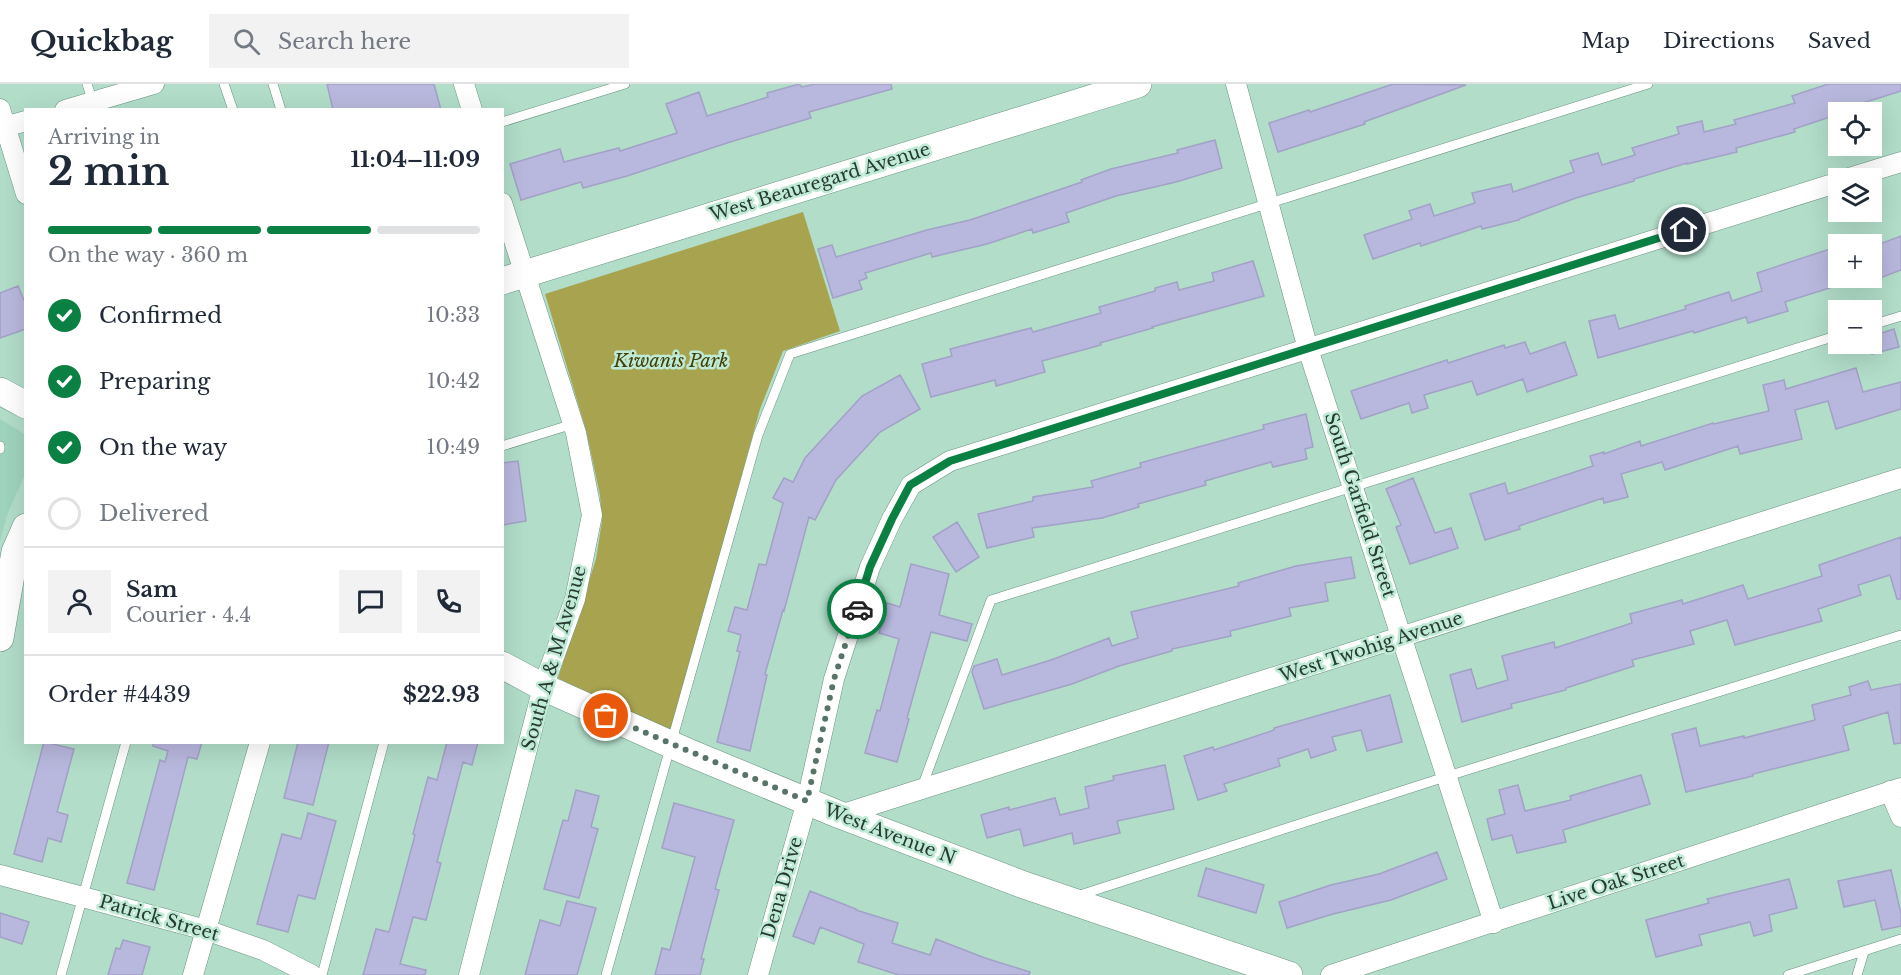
<!DOCTYPE html>
<html lang="en">
<head>
<meta charset="utf-8">
<style>
	:root { --surface:#fff; --page:#f2f2f3; --text:#1f2937; --muted:#747a83; --line:#e0e1e3; --accent:#0b8043 }
	body { margin:0; font-family:"Libre Baskerville",serif; background:var(--page); color:var(--text); height:100vh; display:flex; flex-direction:column; font-size:22px; white-space:nowrap }
	* { box-sizing:border-box; margin:0 }
	p { font-size:20px; color:var(--muted) }
	.icon { flex:none; width:33px; height:33px; fill:none; stroke:currentColor; stroke-width:2; stroke-linecap:round; stroke-linejoin:round }
	.map { position:relative; flex:1; overflow:hidden }
	.drawer { position:absolute; left:24px; top:24px; width:480px; height:636px; display:flex; flex-direction:column; background:var(--surface); border-radius:0px; box-shadow:0 6px 24px #0002 }
	.drawer>* { flex:none }
	.fabs { position:absolute; left:1828px; top:18px; display:grid; gap:12px }
	.fabs a { display:grid; place-items:center; width:54px; height:54px; border-radius:0px; background:var(--surface); box-shadow:0 6px 24px #0002; font-size:30px }
	.pin { position:absolute; display:grid; place-items:center; width:51px; height:51px; color:#fff; margin:-26px; border:3px solid #fff; border-radius:50%; box-shadow:0 2px 6px #0007 }
	.courier { position:absolute; display:grid; place-items:center; width:60px; height:60px; margin:-30px; border:4px solid #0b8043; border-radius:50%; background:#fff; color:#222; box-shadow:0 2px 8px #0007 }
	.summary em { font-style:normal; font-weight:800 }
	.summary div { display:flex; flex-direction:column-reverse }
	.summary { display:flex; align-items:center; justify-content:space-between; height:102px; padding:0 24px }
	h1 { font-size:39px; font-weight:800; line-height:45px }
	.bar { display:grid; grid-template-columns:repeat(4,1fr); gap:9px 6px; align-content:center; height:72px; padding:0 24px }
	.bar i { height:8px; border-radius:4px; background:var(--line) }
	.bar .active { background:var(--accent) }
	.bar p { grid-column:span 4 }
	.line { display:flex; align-items:center; gap:15px; padding:0 24px; border-top:2px solid var(--line) }
	.line div { flex:1 }
	.round { display:grid; place-items:center; flex:none; width:63px; height:63px; border-radius:0px; background:var(--page) }
	ol { padding:0 24px; list-style:none }
	li { display:flex; align-items:center; gap:18px; height:66px }
	li p { margin-inline-start:auto }
	li .icon { padding:6px; border-radius:50%; background:var(--accent); color:#fff; stroke-width:4 }
	li:last-child { color:var(--muted) }
	li i { width:33px; height:33px; border:3px solid var(--line); border-radius:50% }
	header { display:flex; align-items:center; gap:36px; box-sizing:border-box; height:84px; padding:0 30px; background:var(--surface); border-bottom:2px solid var(--line) }
	header strong { font-size:28px }
	nav { display:flex; gap:33px; margin-inline-start:auto; font-size:21px }
	.search { width:420px; height:54px; background:var(--page); display:flex; align-items:center; gap:15px; box-sizing:border-box; padding:0 21px; border-radius:0px; color:var(--muted); font-size:22px }
	.map>svg:first-child { display:block }
</style>
</head>
<body>
<header>
<strong>Quickbag</strong>
<div class="search"><svg class="icon" aria-label="search" viewBox="0 0 24 24"><circle cx="10" cy="10" r="6"/><path d="M15 15l6 6"/></svg>Search here</div>
<nav><a>Map</a><a>Directions</a><a>Saved</a></nav>
</header>
<div class="map">
<svg width="1901" height="891" viewBox="0 0 1901 891">
	<rect width="100%" height="100%" fill="#b1ddc9"/>
	<path fill="#9fd3bd" d="M0 335 26 351 25 390 7 431 0 457Z"/>
	<path fill="#a7a34f" d="M803 128 840 247 783 267 760 325 669 654 558 594 596 475 602 437 600 411 586 346 545 210Z"/>
	<path fill="#b8b7dd" stroke="#a2a1c6" stroke-width="1.5" d="M327 0H434L441 26H333Z
		M799 0 802 3 815 0H891L892 5 809 28 811 34 730 58 627 92 583 104 581 98 521 116 510 80 560 65 564 78 619 64 620 67 677 49 666 20 699 8 707 32 768 13 767 9Z
		M1393 0 1466 1 1364 38 1365 40 1278 68 1269 39 1309 26 1310 28Z
		M1828 0H1901V7L1847 24 1848 27 1839 28V30L1794 45 1795 48 1736 64 1737 68 1687 80V79L1634 95V97L1576 114 1519 135V136L1482 145 1481 142 1421 162 1420 159 1373 175 1364 151 1412 135 1409 127 1430 120 1434 132 1475 119 1472 109 1511 100 1513 108 1574 88 1570 77 1598 69 1602 81 1635 71 1632 64 1679 50 1677 43 1702 37 1704 48 1736 40 1734 36 1795 19 1792 12Z
		M1215 56 1222 84 1176 98 1116 112 1066 129 1069 138 1033 149 1032 145 987 160 932 173 931 169 865 189 867 194 859 197 862 205 833 214 818 165 832 161 836 173 927 146 970 136 1082 98 1081 96 1111 85 1178 69 1177 66Z
		M1901 152V186L1872 197V163Z
		M1839 162V201L1785 218 1788 227 1748 239 1746 233 1694 249 1693 247 1598 274 1589 237 1615 231 1619 245 1686 225 1685 222 1729 208 1732 217 1762 207 1757 189Z
		M1253 177 1264 212 1152 243 1153 244 1100 259 1101 261 1042 277 1045 288 996 302 995 296 931 313 922 280 952 272 950 265 1031 244 1033 248 1101 229 1099 223 1155 207V204L1177 198 1179 206 1214 197 1212 189Z
		M18 202 26 221V245L0 254V209Z
		M1894 245 1899 263 1872 270V252Z
		M1525 258 1530 270 1565 258 1577 291 1527 308 1523 295 1477 311 1472 297 1424 311 1428 324 1412 329 1409 319 1361 335 1351 307 1447 276 1448 279 1504 261 1505 264Z
		M1856 284 1863 308 1901 298V325L1836 345 1828 317 1795 326 1802 355 1740 370 1738 362 1665 386 1662 378 1621 390 1628 413 1604 419 1603 414 1519 442 1520 445 1485 456 1470 410 1505 399 1508 410 1593 382 1590 372 1604 368V370L1640 357 1641 362 1713 339 1714 340 1769 327 1763 301 1784 296 1786 305Z
		M900 291 920 325 880 348 836 396 815 436 809 433 784 527 783 526 765 590 767 591 750 667 717 658 740 568 737 567 741 551 728 547 735 523 747 526 759 480 766 481 783 419 773 414 784 394 793 398 805 374 862 312Z
		M1306 330 1313 363 1305 365 1307 375 1273 383 1271 378 1205 397 1206 401 1138 420 1139 423 1102 434 1032 444 1034 453 987 464 978 430 1033 417V413L1093 403 1091 397 1141 383 1140 379 1264 345 1263 341Z
		M518 377 526 437 502 441V379Z
		M1413 394 1435 449 1451 444 1458 464 1410 480 1396 443 1401 441 1386 405Z
		M957 438 979 473 956 488 933 453Z
		M1901 453V515H1897L1890 491 1858 501 1861 511 1818 525 1822 537 1735 561 1727 536 1690 547 1694 560 1632 576 1634 582 1566 604V606L1511 620 1512 624 1462 638 1450 591 1471 585 1477 605 1508 596 1502 572 1554 558 1555 564 1632 539 1630 530 1682 516 1683 520 1743 501 1748 515 1822 492 1819 481Z
		M1351 473 1355 494 1325 499 1328 517 1289 524 1291 532 1230 547 1231 552 1172 565V567L1119 582 1072 600 984 625 972 588 974 582 997 575 1002 591 1051 576 1109 554 1112 562 1138 554 1131 528 1239 502 1238 499 1296 482Z
		M911 480 949 490 939 531 972 540 967 557 931 548 907 634 909 635 897 678 865 669 877 626 880 627 899 555 879 549 887 519 900 523Z
		M1868 597 1871 606 1901 600V659L1894 660 1888 628 1843 642 1849 666 1753 690V692L1686 708 1672 650 1696 644 1700 662 1744 652V654L1815 636 1812 621 1851 611 1849 603Z
		M1390 611 1402 658 1367 667 1361 646 1332 653 1336 666 1311 674 1308 665 1278 675 1280 682 1224 700 1227 707 1198 716 1184 672 1213 663 1214 666 1274 646V644Z
		M44 658 74 665 57 728 68 731 61 758 48 754 42 778 14 770Z
		M153 658H202L197 675 188 673 154 806 127 799 160 676 165 678 168 667 153 662Z
		M298 658H329L313 721 284 714Z
		M447 658H478L472 681 463 678 437 778 441 779 426 836 413 833 400 880 426 886 425 891H363L376 845 389 848 415 751 413 750 428 693 437 696Z
		M1165 681 1174 725 1117 737 1120 749 1074 760 1072 749 1024 762 1020 745 987 754 981 731 1009 723V726L1055 714 1060 731 1089 724 1085 703 1114 696 1113 692Z
		M1641 691 1650 720 1563 746 1566 758 1517 769 1512 751 1492 756 1487 735 1505 730 1499 706 1518 701 1525 727 1571 716 1570 712Z
		M576 706 599 712 591 743 598 745 579 814 544 805 563 736 568 737Z
		M674 719 734 736 715 805 719 806 701 875H704L700 891H655L662 864 670 866 695 773 662 764Z
		M308 729 336 737 315 815 298 811 288 848 257 840 282 750 301 755Z
		M1437 768 1447 795 1391 816 1333 830 1287 844 1279 818 1331 801 1379 790Z
		M1206 784 1264 801 1256 829 1198 812Z
		M1891 786 1901 830V842L1882 846 1875 816 1844 823 1838 797Z
		M1789 795 1797 824 1769 831 1772 847 1754 852 1750 838 1699 851 1702 861 1656 873 1646 836 1709 819 1707 815Z
		M810 807 856 825V826L898 839 892 859 930 871 936 855 985 874 1030 888 1029 891H899L858 878 864 860 820 843 814 860 793 852Z
		M567 817 596 824 577 891H525L540 836 560 842Z
		M0 829 29 838 22 860 0 853Z
		M123 856 150 863 142 891H108L116 864 120 865Z"/>
	<g fill="none" stroke-linecap="round" stroke-linejoin="round">
		<defs>
			<path id="lane" d="M87 0 93 18
				M224 0 233 26
				M273 0 281 26
				M502 38 625 0
				M1872 241 1901 232
				M0 362V365
				M502 362 573 340
				M922 703 991 516 1839 251
				M1077 812 1448 692 1901 551
				M61 891 126 658
				M322 891 384 658
				M606 891 758 351 790 270 1648 0
				M1788 891 1901 855
				M1857 891 1864 868"/>
			<path id="street" d="M464 0 472 26
				M1236 0 1308 265 1494 839
				M0 25 26 110
				M65 26 154 0
				M0 44 26 37
				M1849 94 1901 78
				M1890 707 1901 733
				M840 731 1901 394
				M0 791 206 846 263 866 312 891
				M193 891 260 658
				M469 891 543 603 575 515 592 431 576 349 502 119
				M758 891 807 717 834 595 870 483 892 435 911 401 950 377 1839 98
				M1331 891 1901 704"/>
			<path id="secondary" d="M502 197 1138 0
				M0 307 26 321
				M0 554 15 468 26 443
				M502 581 543 603 690 669 840 731 1024 801 1289 891"/>
		</defs>
		<use href="#lane" stroke="#6a9382" stroke-width="10"/>
		<use href="#street" stroke="#6a9382" stroke-width="21"/>
		<use href="#secondary" stroke="#6a9382" stroke-width="28"/>
		<use href="#lane" stroke="#fff" stroke-width="9"/>
		<use href="#street" stroke="#fff" stroke-width="20"/>
		<use href="#secondary" stroke="#fff" stroke-width="27"/>
	</g>
	<g fill="none" stroke-linecap="round" stroke-linejoin="round">
		<path stroke="#587367" stroke-width="6" stroke-dasharray="0 10.8" d="M606 632 807 717 834 595 857 525"/>
		<path stroke="#0b8043" stroke-width="8" d="M857 525 870 483 892 435 910 401 950 377 1684 146"/>
	</g>
	<g text-anchor="middle" stroke-width="5" stroke-linejoin="round" paint-order="stroke">
		<g font-size="18" fill="#283a32" stroke="#beead6">
			<text transform="translate(820 98) rotate(-17)" y="6">West Beauregard Avenue</text>
			<text transform="translate(1360 421) rotate(72)" y="6">South Garfield Street</text>
			<text transform="translate(1371 563) rotate(-18)" y="6">West Twohig Avenue</text>
			<text transform="translate(554 574) rotate(-74)" y="6">South A &amp; M Avenue</text>
			<text transform="translate(890 750) rotate(21)" y="6">West Avenue N</text>
			<text transform="translate(1616 798) rotate(-18)" y="6">Live Oak Street</text>
			<text transform="translate(782 804) rotate(-74)" y="6">Dena Drive</text>
			<text transform="translate(159 834) rotate(16)" y="6">Patrick Street</text>
		</g>
		<g font-size="18" font-style="italic" fill="#434007" stroke="#beead6">
			<text x="671" y="283">Kiwanis Park</text>
		</g>
	</g>
</svg>
<div class="fabs">
<a><svg class="icon" aria-label="locate" viewBox="0 0 24 24"><circle cx="12" cy="12" r="6"/><path d="M12 2v4M12 18v4M2 12h4M18 12h4"/></svg></a>
<a><svg class="icon" aria-label="layers" viewBox="0 0 24 24"><path d="M12 4l9 5-9 5-9-5zM3 14l9 5 9-5"/></svg></a>
<a>+</a>
<a>−</a>
</div>
<div class="pin" style="left:606px;top:632px;background:#ea580c"><svg class="icon" aria-label="bag" viewBox="0 0 24 24"><path d="M5 8h14l-1 12H6zM9 8a3 3 0 0 1 6 0"/></svg></div>
<div class="pin" style="left:1684px;top:146px;background:#1f2937"><svg class="icon" aria-label="home" viewBox="0 0 24 24"><path d="M3 11l9-7 9 7M6 9v11h12V9"/></svg></div>
<div class="courier" style="left:857px;top:525px"><svg class="icon" aria-label="car" viewBox="0 0 24 24"><path d="M5 17H2v-5l4-1 3-4h7l3 4 3 1v5h-3M9 17h6M6 11h13"/><circle cx="7" cy="17" r="2"/><circle cx="17" cy="17" r="2"/></svg></div>
<section class="drawer">
<div class="summary"><div><h1>2 min</h1><p>Arriving in</p></div><em>11:04–11:09</em></div>
<div class="bar"><i class="active"></i><i class="active"></i><i class="active"></i><i></i><p>On the way · 360 m</p></div>
<ol>
<li><svg class="icon" aria-label="check" viewBox="0 0 24 24"><path d="M5 12l5 5 9-10"/></svg>Confirmed<p>10:33</p></li>
<li><svg class="icon" aria-label="check" viewBox="0 0 24 24"><path d="M5 12l5 5 9-10"/></svg>Preparing<p>10:42</p></li>
<li><svg class="icon" aria-label="check" viewBox="0 0 24 24"><path d="M5 12l5 5 9-10"/></svg>On the way<p>10:49</p></li>
<li><i></i>Delivered</li>
</ol>
<div class="line" style="height:108px"><a class="round"><svg class="icon" aria-label="person" viewBox="0 0 24 24"><circle cx="12" cy="8" r="4"/><path d="M4 21q1-7 8-7t8 7"/></svg></a><div><b>Sam</b><p>Courier · 4.4</p></div><a class="round"><svg class="icon" aria-label="chat" viewBox="0 0 24 24"><path d="M4 5h16v11H9l-5 4z"/></svg></a><a class="round"><svg class="icon" aria-label="phone" viewBox="0 0 24 24"><path d="M5 4h4l2 5-3 2q2 4 5 5l2-3 5 2v4C11 20 4 13 5 4z"/></svg></a></div>
<div class="line" style="height:78px"><div>Order #4439</div><b>$22.93</b></div>
</section>
</div>
</body>
</html>
